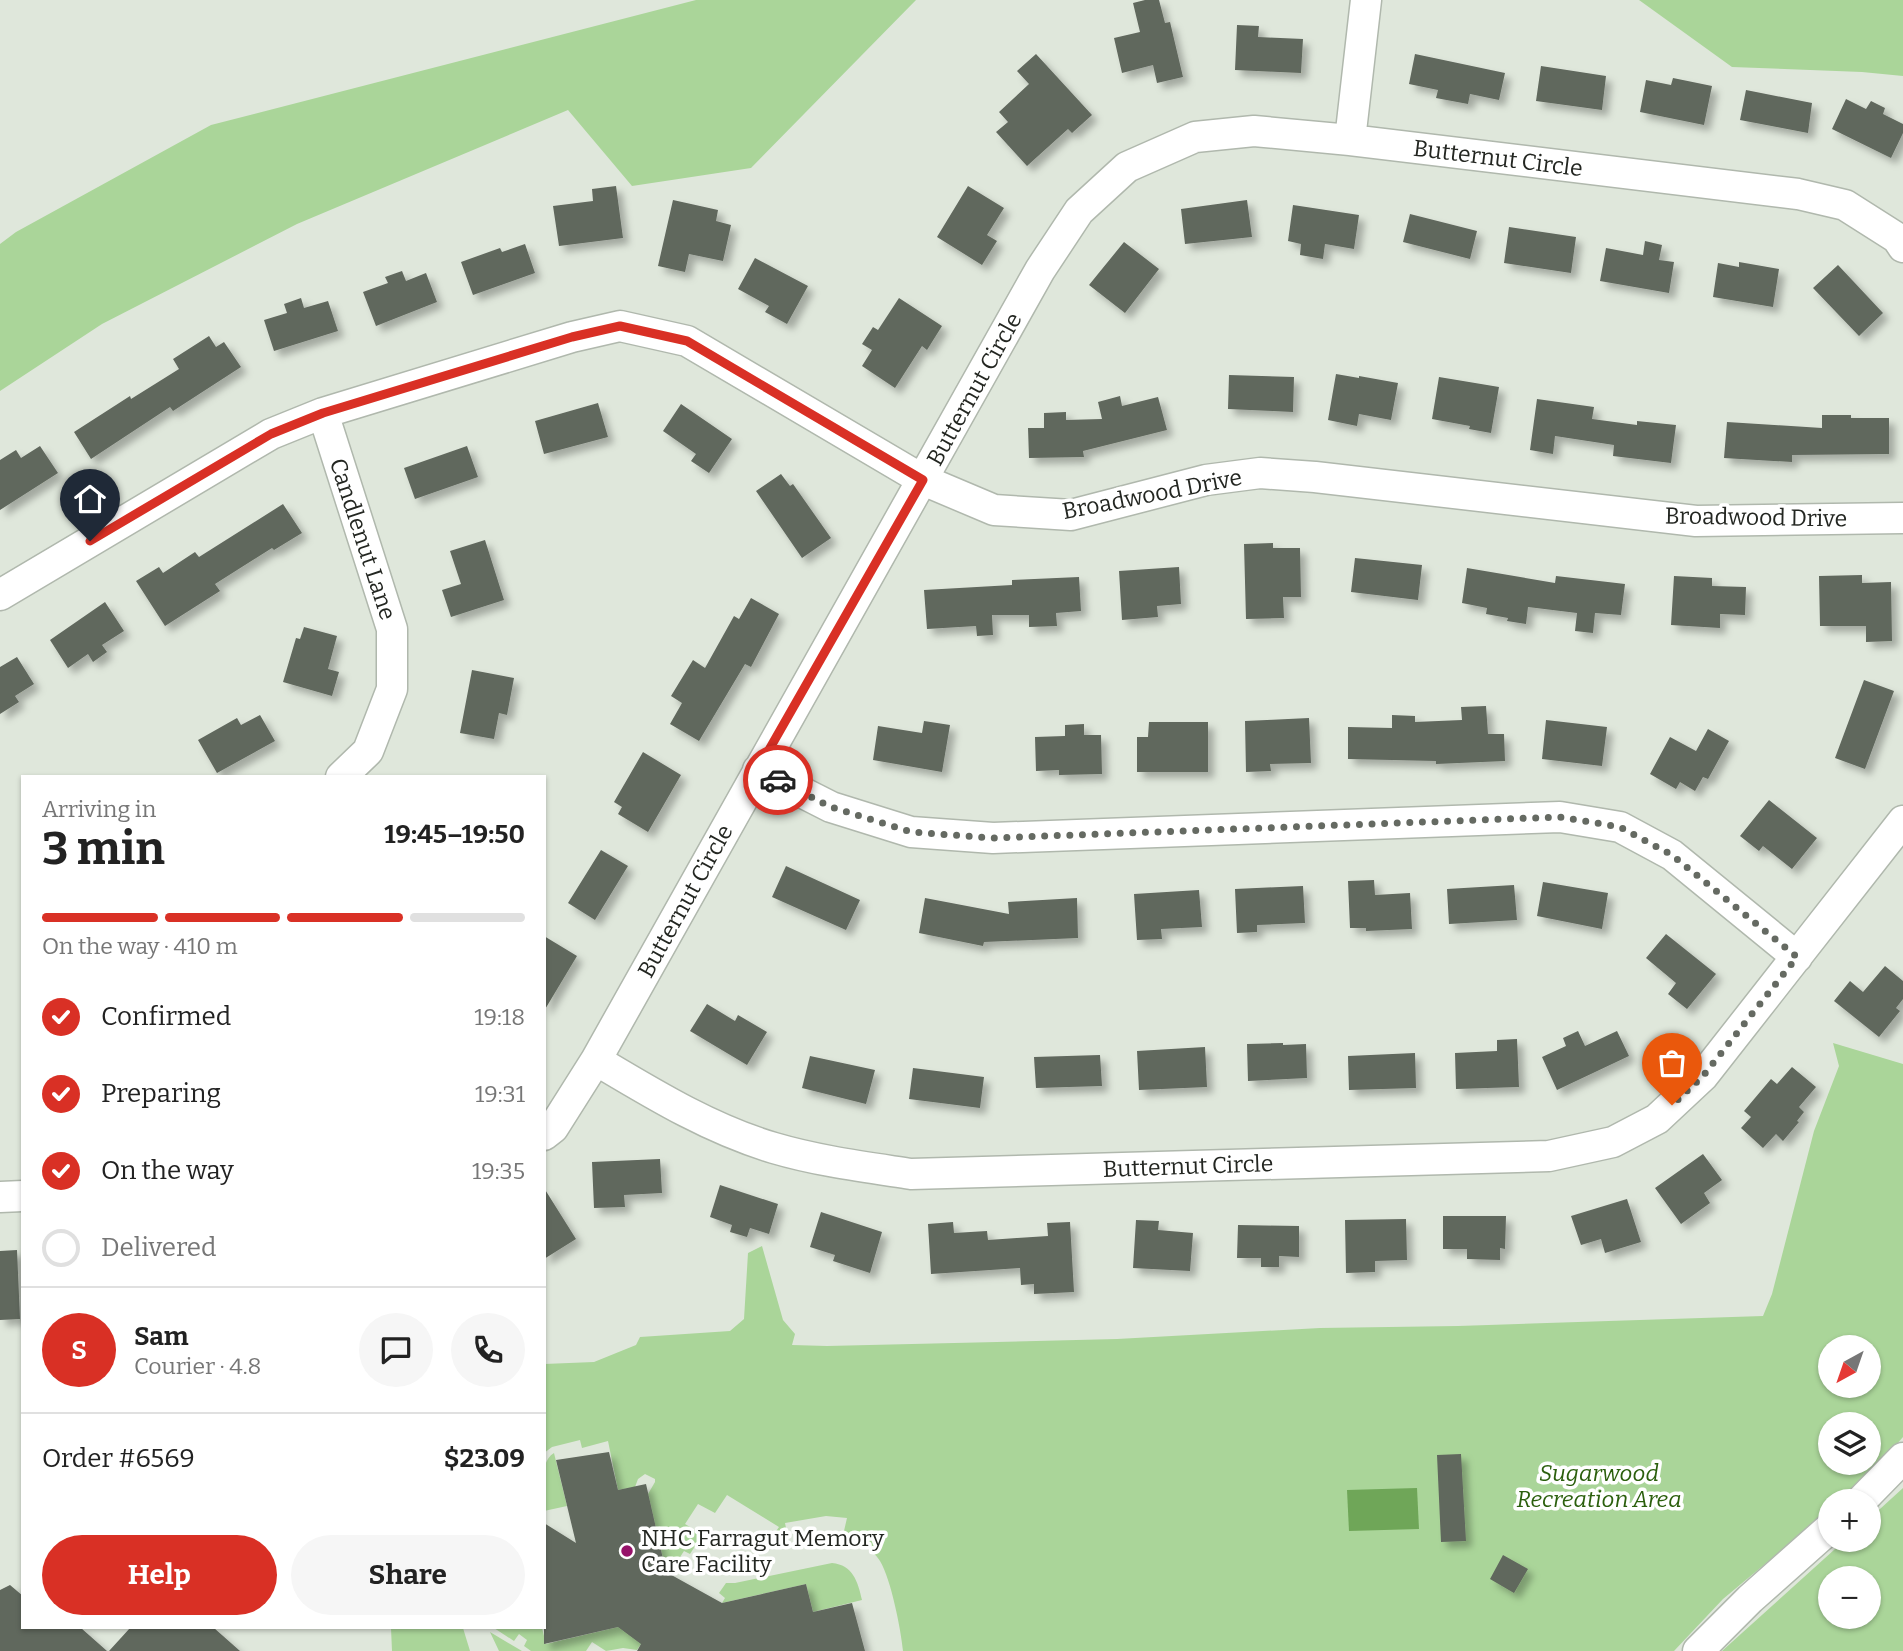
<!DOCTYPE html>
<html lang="en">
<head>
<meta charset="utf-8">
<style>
	:root { --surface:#fff; --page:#f6f6f6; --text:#222; --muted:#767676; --line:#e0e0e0; --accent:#d93025 }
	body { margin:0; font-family:Bitter,serif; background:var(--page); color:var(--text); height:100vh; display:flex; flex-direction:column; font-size:26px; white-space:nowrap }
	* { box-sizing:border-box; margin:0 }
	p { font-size:23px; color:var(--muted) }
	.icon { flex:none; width:38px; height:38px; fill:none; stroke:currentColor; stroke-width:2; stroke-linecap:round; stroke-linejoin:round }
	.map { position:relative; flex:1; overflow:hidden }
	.details { position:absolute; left:21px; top:775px; width:525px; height:854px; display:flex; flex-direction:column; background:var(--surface); border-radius:0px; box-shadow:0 2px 5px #0004 }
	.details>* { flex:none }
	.needle { width:46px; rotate:220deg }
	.controls { position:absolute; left:1818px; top:1335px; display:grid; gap:14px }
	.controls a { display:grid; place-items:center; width:63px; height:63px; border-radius:50%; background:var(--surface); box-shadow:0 2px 5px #0004; font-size:35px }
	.pin { position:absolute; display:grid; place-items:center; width:60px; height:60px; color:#fff; margin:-72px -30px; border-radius:50% 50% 50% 0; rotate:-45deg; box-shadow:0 0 7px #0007 }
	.pin .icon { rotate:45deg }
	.courier { position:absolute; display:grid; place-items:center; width:70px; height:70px; margin:-35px; border:5px solid #d93025; border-radius:50%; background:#fff; color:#222; box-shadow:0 2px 9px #0007 }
	.summary em { font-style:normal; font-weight:700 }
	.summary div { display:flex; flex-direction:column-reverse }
	.summary { display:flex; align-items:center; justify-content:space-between; height:119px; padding:0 21px }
	h1 { font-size:46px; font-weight:700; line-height:52px }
	.bar { display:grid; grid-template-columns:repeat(4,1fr); gap:10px 7px; align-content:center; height:84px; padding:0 21px }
	.bar i { height:9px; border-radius:5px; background:var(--line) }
	.bar .selected { background:var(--accent) }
	.bar p { grid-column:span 4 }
	.line { display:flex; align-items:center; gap:18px; padding:0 21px; border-top:2px solid var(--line) }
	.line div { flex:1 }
	.round { display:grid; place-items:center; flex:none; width:74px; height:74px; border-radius:37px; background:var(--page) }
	ol { padding:0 21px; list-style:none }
	li { display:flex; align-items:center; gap:21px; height:77px }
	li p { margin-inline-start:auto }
	li .icon { padding:7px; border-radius:50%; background:var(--accent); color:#fff; stroke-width:4 }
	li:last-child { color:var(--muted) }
	li i { width:38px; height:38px; border:4px solid var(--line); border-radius:50% }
	.primary-button { display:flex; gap:14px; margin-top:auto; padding:14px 21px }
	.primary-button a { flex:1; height:80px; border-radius:42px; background:var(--accent); color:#fff; font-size:28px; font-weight:700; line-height:80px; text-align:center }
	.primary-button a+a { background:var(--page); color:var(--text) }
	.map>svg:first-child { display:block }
</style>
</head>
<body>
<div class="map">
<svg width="1903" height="1651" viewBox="0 0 1903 1651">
	<defs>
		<filter id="shadow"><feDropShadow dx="6" dy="6" stdDeviation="3.5" flood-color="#0004"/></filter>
	</defs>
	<rect width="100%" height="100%" fill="#dfe7db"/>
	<path fill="#aad599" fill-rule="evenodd" d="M696 0H916L751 168 632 186 568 110 297 224 102 324 0 391V244L16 232 211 125Z
		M1639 0H1903V76L1862 72 1732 67Z
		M1833 1043 1903 1064V1437L1882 1461 1838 1501 1830 1502V1509L1826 1513 1723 1599 1674 1651H903C901 1630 891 1579 880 1561 872 1548 859 1542 846 1536L844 1531 847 1518 826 1516 785 1523 788 1538 782 1544 772 1545 770 1540 779 1527 727 1495 715 1513 698 1504 685 1524 700 1533 701 1537 690 1554 684 1551 669 1574 666 1572 648 1494 655 1482V1479L645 1474 638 1479 635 1487 618 1490 608 1441 582 1448 580 1440 552 1447 544 1453V1364L594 1362 636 1345 640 1337 730 1331 744 1319 748 1253 762 1246 783 1320 795 1334 792 1345 827 1346 1117 1339 1320 1328 1458 1326 1763 1316 1772 1294 1814 1131 1839 1066ZM1830 1348H1869V1386H1830ZM1830 1424H1869V1463H1830Z
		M554 1453 567 1506 544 1511C544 1495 538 1462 554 1453Z
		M1903 1488V1651H1722L1845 1540H1869V1519ZM1830 1578H1869V1617H1830Z
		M832 1563C853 1565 858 1582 862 1600L813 1612 806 1584 722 1603 725 1598 719 1593 726 1583H735Z
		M647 1620 641 1644 637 1650 623 1648 606 1651 592 1642 586 1651H531L524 1646 527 1640 519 1634 514 1641 494 1628H542L546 1644Z
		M391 1628H463L470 1651H392Z
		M490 1632 522 1651H499Z"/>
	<path fill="#6fa658" d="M1417 1488 1419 1529 1349 1531 1347 1490Z"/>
	<path fill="#60675d" filter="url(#shadow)" d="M1145 0H1159L1165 23 1170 22 1183 77 1157 83 1153 65 1122 73 1114 38 1140 32 1133 3Z
		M1237 25 1259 26 1258 37 1303 39 1301 73 1235 70Z
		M1036 54 1092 115 1072 133 1068 129 1027 166 996 132 1008 122 999 112 1029 84 1017 71Z
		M1415 54 1505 73 1499 100 1470 94 1468 104 1436 98 1438 90 1409 84Z
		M1541 66 1606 76 1602 110 1536 101Z
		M1673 78 1712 86 1704 125 1640 112 1646 80 1671 85Z
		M1746 90 1812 103 1808 133 1740 120Z
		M1846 99 1866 109 1871 101 1885 108 1883 114 1903 124V133L1891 158 1832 129Z
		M616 186 623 238 559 246 553 206 593 201 592 189Z
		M968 186 1004 208 987 235 997 241 982 265 937 237Z
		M673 200 718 210 716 221 731 225 723 261 689 254 685 272 658 266Z
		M1247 200 1252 237 1185 244 1181 209Z
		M1293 205 1359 215 1354 249 1325 244 1323 259 1300 255 1301 244 1288 241Z
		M1410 214 1477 231 1470 259 1403 242Z
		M1509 227 1576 237 1571 273 1504 263Z
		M1645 241 1662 245 1659 260 1674 262 1669 293 1600 281 1606 248 1643 255Z
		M1124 242 1159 269 1125 313 1089 285Z
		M525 244 535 273 473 295 461 262 500 248 502 252Z
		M755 258 808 286 787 324 765 312 769 306 738 289Z
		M1739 262 1779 269 1773 307 1713 297 1718 263 1739 267Z
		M1838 265 1883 313 1859 336 1813 288Z
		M402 271 406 281 426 273 437 302 376 326 363 292 388 283 385 277Z
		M301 298 304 308 328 301 338 331 274 351 264 320 287 313 284 304Z
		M899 298 942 326 927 350 922 346 895 388 862 366 872 350 862 344 873 327 878 330Z
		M209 336 216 347 224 342 241 367 173 411 170 407 91 459 74 432 130 396 131 399 179 369 173 359Z
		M1336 374 1359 378V376L1398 383 1391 420 1359 414 1357 426 1328 420Z
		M1229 375 1294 377 1293 412 1228 409Z
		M1439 377 1499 387 1491 433 1469 429 1470 426 1432 419Z
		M1120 396 1122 406 1158 397 1167 430 1083 451 1084 457 1029 458 1028 428H1044V413L1066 412V420L1102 419 1098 402Z
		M1537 399 1594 407 1592 419 1637 425V421L1676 425 1671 463 1613 456 1614 445 1555 436 1553 454 1530 450Z
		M598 403 608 437 544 454 535 421Z
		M681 404 732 439 709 473 691 461 696 454 663 431Z
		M1822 415H1851V418H1889V454L1792 455V462L1724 458 1727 422 1822 428Z
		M40 446 58 473 0 510V460L16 450 21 458Z
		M467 446 478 477 415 499 404 468Z
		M781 474 790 486 793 484 831 538 802 558 756 491Z
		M283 504 302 533 274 550 272 548 215 584 220 591 165 626 136 581 159 567 163 573 195 552 199 557Z
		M485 540 504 600 451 617 442 590 461 584 450 551Z
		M1273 543V548H1300L1301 597H1283L1284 618 1246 619 1244 544Z
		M1355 558 1422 565 1418 600 1351 592Z
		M1179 567 1181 604 1157 606 1158 617 1122 620 1119 571Z
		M1467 568 1555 583 1556 576 1625 584 1621 615 1595 613 1593 633 1575 631 1577 613 1528 607 1526 624 1507 621 1508 618 1486 614 1487 608 1462 603Z
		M1862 575V583L1891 582 1892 641 1866 642V626H1820L1819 576Z
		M1674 576 1712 578V586L1746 587 1745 615 1720 614V628L1671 625Z
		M1079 577 1081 611 1056 613 1057 626 1029 627V615H992L993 635 977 636 976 626 927 629 924 590 1012 585V580Z
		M751 598 779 614 751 667 745 664 699 741 670 724 682 703 671 696 693 660 705 668 734 616 739 619Z
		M105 602 124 631 102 645 107 652 93 662 88 654 68 668 50 640Z
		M304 627 337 636 328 669 339 672 332 696 283 682 296 638 300 639Z
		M17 657 34 684 15 696 19 702 0 714V667Z
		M472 670 514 678 507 715 499 713 494 739 460 733Z
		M1864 680 1894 691 1865 769 1835 758Z
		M1486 706 1488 734H1504L1505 761 1436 764V761L1348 759V727L1392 728V715L1415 716V722L1462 720 1461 707Z
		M260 715 275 741 217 773 198 740 237 718 241 725Z
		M1309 718 1311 763 1270 764 1271 771 1246 772 1245 721Z
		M1546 720 1607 727 1602 766 1542 759Z
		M924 721 950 725 942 772 873 760 878 726 922 733Z
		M1149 722H1208V772H1137V737H1148Z
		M1084 724V735H1101L1102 774 1059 775V770L1036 771 1035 737 1065 736V725Z
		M1708 729 1729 741 1708 779 1703 777 1695 791 1680 782 1676 789 1650 774 1670 737 1696 751Z
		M643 752 681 775 648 832 618 814 622 807 614 802Z
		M1769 800 1817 838 1792 869 1763 846 1759 851 1740 836Z
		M601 850 628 866 595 920 568 903Z
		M786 866 860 900 846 930 772 897Z
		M1374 880 1375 895 1410 893 1412 929 1366 931V928H1350L1348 881Z
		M1543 882 1608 893 1602 929 1537 916Z
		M1514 885 1517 920 1449 924 1447 889Z
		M1303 886 1305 923 1257 925V932L1237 933 1235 889Z
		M1199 890 1202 927 1161 929 1162 939 1137 940 1134 894Z
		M925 898 1009 914 1008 902 1077 898 1078 938 984 942 983 946 919 933Z
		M1666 934 1716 974 1687 1009 1668 994 1676 983 1646 958Z
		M544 936 577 956 544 1011Z
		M1885 966 1903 981V999L1896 1008 1900 1011 1879 1037 1834 1001 1850 981 1863 992Z
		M707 1004 735 1021 738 1015 767 1032 747 1065 690 1031Z
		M1578 1031 1585 1046 1617 1031 1629 1056 1557 1090 1542 1057 1566 1046 1563 1038Z
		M1517 1039 1519 1087 1456 1089 1455 1053 1497 1051V1040Z
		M1283 1043V1045L1306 1044 1307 1078 1248 1081 1247 1044Z
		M1205 1047 1207 1087 1139 1090 1137 1051Z
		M1415 1053 1416 1088 1349 1090 1348 1056Z
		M1100 1055 1102 1086 1036 1088 1034 1057Z
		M810 1056 875 1070 866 1104 802 1088Z
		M1792 1067 1816 1087 1799 1107 1804 1112 1797 1121 1799 1122 1783 1141 1776 1134 1763 1148 1741 1128 1751 1117 1744 1111 1771 1079 1777 1084Z
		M913 1068 984 1077 980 1108 909 1099Z
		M1703 1154 1722 1180 1704 1193 1710 1203 1681 1224 1655 1188Z
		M660 1159 662 1193 624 1195 625 1207 594 1208 592 1162Z
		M720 1185 778 1204 769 1234 750 1228 747 1237 730 1232 732 1225 710 1217Z
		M544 1188 576 1239 544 1259Z
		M1627 1199 1641 1242 1605 1253 1601 1239 1581 1245 1571 1216Z
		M821 1212 882 1232 870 1273 833 1261 835 1255 810 1247Z
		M1443 1216H1506L1505 1249 1500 1248V1260L1467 1259V1249H1443Z
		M1406 1219 1407 1260 1375 1261V1272L1346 1273 1345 1220Z
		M1136 1220 1159 1221 1158 1230 1193 1233 1190 1271 1133 1268Z
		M953 1222 954 1233 987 1231 988 1240 1048 1236 1047 1223 1070 1222 1074 1292 1034 1294V1284L1021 1285 1020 1268 931 1274 928 1224Z
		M1238 1225 1299 1226V1257L1279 1256V1267H1261V1258H1237Z
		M17 1250 20 1319 0 1320V1251Z
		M609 1452 618 1490 646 1484 666 1572 722 1603 806 1584 813 1612 852 1603 865 1651H637L641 1644 618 1627 544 1644V1523L576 1543 556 1460Z
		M1461 1454 1466 1541 1441 1542 1437 1455Z
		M1503 1555 1528 1569 1514 1593 1490 1579Z
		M10 1585 23 1596V1628H81L107 1651H0V1590Z
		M130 1628H214L240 1651H109Z"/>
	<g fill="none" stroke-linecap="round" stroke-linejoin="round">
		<defs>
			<path id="minor" d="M1350 140 1366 0
				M1903 247 1897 238 1845 205 1798 194 1350 140 1254 131 1195 137 1127 167 1079 211 1040 270 596 1060C653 1094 710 1129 774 1148 818 1161 865 1167 911 1174L1549 1156 1613 1142 1657 1119 1703 1076 1903 821
				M323 413 392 629V689L368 751 341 777
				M0 595 271 434 323 413 572 337 620 326 687 341 923 480 994 510 1071 515 1206 480 1260 473 1315 477 1696 521 1903 518
				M758 770 831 807 911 832 993 838 1560 817 1620 827 1672 855 1797 957
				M544 1135 553 1128 596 1060
				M0 1197 23 1196
				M1860 1502 1903 1458
				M1698 1651 1750 1599 1830 1528"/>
		</defs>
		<use href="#minor" stroke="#b0b8ad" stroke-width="33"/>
		<use href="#minor" stroke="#fff" stroke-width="30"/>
	</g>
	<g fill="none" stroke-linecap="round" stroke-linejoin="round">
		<path stroke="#656a62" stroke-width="7" stroke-dasharray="0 12.6" d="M778 780 831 807 911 832 993 838 1560 817 1620 827 1672 855 1797 957 1703 1076 1672 1105"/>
		<path stroke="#d93025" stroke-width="9" d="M90 541 271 434 323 413 572 337 620 326 687 341 923 480 758 769 778 780"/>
	</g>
	<circle fill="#961269" stroke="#fff" stroke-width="2.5" cx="627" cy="1551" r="7"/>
	<g text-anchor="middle" stroke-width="7" stroke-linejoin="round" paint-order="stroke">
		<g font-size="23" fill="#232621" stroke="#fff">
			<text transform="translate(1498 158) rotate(7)" y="8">Butternut Circle</text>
			<text transform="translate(974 389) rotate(-61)" y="8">Butternut Circle</text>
			<text transform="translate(1152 494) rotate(-11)" y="8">Broadwood Drive</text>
			<text transform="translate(1756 517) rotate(1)" y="8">Broadwood Drive</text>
			<text transform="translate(363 539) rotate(72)" y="8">Candlenut Lane</text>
			<text transform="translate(685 901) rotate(-61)" y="8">Butternut Circle</text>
			<text transform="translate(1188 1166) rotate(-2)" y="8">Butternut Circle</text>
		</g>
		<g font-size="23" font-style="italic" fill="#2b5f0d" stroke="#fff">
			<text x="1599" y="1481">Sugarwood<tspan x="1599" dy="26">Recreation Area</tspan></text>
		</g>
		<g font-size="23" fill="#232621" stroke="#fff" text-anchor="start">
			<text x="641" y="1546">NHC Farragut Memory<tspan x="641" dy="26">Care Facility</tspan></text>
		</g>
	</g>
</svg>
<div class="controls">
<a><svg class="needle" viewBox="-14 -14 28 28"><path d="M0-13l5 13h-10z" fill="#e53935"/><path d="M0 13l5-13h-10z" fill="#767676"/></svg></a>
<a><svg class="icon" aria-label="layers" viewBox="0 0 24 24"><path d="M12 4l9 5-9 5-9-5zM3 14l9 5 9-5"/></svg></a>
<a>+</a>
<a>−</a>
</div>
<div class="pin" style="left:1672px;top:1105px;background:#ea580c"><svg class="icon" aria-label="bag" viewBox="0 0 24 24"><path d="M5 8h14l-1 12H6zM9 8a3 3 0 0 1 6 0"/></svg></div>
<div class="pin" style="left:90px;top:541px;background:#1f2937"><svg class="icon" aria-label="home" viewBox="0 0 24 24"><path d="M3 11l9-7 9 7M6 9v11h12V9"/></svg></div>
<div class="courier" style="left:778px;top:780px"><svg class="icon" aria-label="car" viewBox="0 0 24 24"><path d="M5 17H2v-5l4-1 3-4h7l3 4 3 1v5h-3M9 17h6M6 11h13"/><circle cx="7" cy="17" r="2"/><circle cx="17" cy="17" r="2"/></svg></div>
<section class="details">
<div class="summary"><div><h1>3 min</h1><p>Arriving in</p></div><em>19:45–19:50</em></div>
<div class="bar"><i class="selected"></i><i class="selected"></i><i class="selected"></i><i></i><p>On the way · 410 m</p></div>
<ol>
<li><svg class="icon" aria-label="check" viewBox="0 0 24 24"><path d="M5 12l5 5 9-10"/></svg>Confirmed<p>19:18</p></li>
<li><svg class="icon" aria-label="check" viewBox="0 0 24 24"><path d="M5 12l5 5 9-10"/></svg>Preparing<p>19:31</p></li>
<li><svg class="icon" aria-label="check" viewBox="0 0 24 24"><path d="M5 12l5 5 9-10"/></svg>On the way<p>19:35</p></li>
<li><i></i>Delivered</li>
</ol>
<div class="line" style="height:126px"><b class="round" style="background:var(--accent);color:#fff">S</b><div><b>Sam</b><p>Courier · 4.8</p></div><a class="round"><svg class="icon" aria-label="chat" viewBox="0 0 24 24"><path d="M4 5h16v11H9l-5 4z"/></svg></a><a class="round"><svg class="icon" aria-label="phone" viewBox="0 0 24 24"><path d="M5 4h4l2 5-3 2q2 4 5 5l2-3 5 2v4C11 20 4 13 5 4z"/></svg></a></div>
<div class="line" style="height:91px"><div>Order #6569</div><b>$23.09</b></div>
<div class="primary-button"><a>Help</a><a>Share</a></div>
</section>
</div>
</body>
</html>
